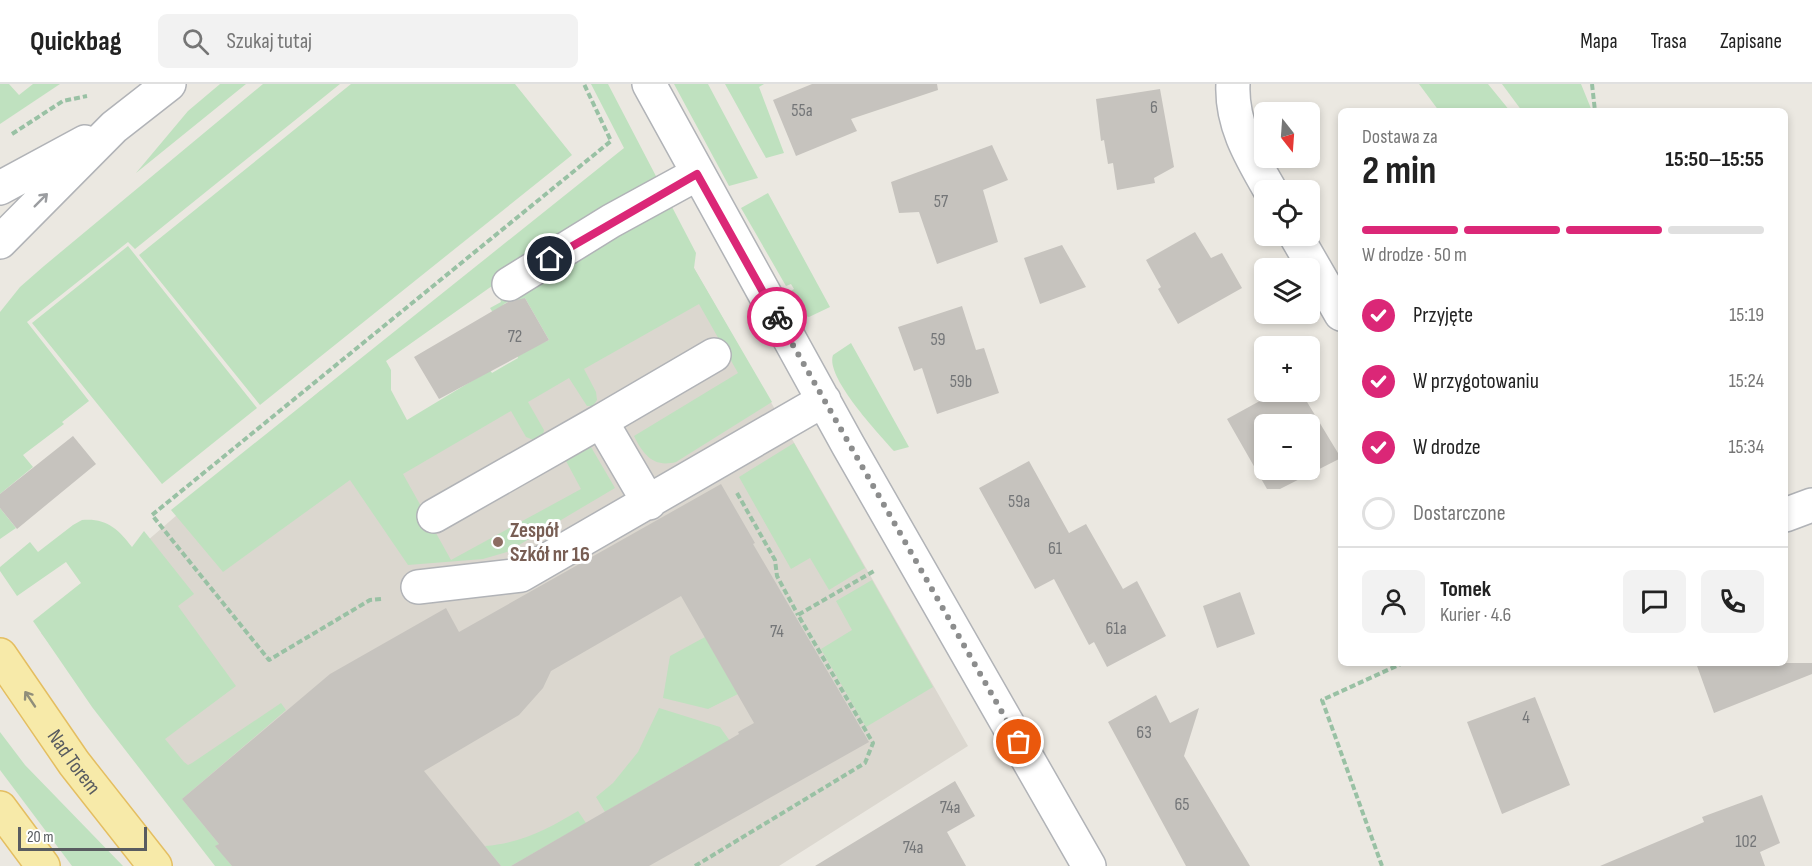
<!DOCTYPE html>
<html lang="pl">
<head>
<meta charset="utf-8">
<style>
	:root { --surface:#fff; --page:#f2f2f2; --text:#222; --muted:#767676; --line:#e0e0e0; --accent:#db2777 }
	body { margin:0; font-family:"Sofia Sans Condensed",sans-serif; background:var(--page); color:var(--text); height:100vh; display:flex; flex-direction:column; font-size:22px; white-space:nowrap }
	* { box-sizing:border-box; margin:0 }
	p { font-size:20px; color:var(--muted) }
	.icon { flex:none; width:33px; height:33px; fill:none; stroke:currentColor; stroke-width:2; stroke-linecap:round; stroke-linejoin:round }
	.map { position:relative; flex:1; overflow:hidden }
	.panel { position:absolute; left:1338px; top:24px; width:450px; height:558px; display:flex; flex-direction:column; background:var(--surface); border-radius:9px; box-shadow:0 3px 9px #0003 }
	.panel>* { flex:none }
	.needle { width:39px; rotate:163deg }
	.fabs { position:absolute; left:1254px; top:18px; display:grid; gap:12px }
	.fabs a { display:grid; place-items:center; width:66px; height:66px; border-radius:9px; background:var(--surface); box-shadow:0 3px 9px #0003; font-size:30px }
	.scale { position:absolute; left:18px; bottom:15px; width:129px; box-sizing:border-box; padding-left:6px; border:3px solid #595c60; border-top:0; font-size:16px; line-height:21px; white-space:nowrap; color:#595c60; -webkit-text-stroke:4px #fff; paint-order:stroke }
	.pin { position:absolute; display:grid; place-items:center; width:51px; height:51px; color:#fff; margin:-26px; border:3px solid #fff; border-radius:50%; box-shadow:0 2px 6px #0007 }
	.courier { position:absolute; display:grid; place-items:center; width:60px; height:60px; margin:-30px; border:4px solid #db2777; border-radius:50%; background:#fff; color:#222; box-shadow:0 2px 8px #0007 }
	.summary em { font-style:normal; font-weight:700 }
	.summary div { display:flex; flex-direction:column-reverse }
	.summary { display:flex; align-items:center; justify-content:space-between; height:102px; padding:0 24px }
	h1 { font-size:39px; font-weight:700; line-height:45px }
	.bar { display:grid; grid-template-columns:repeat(4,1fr); gap:9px 6px; align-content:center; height:72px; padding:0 24px }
	.bar i { height:8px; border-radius:4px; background:var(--line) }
	.bar .current { background:var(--accent) }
	.bar p { grid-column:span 4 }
	.line { display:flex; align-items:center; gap:15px; padding:0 24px; border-top:2px solid var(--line) }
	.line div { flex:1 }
	.round { display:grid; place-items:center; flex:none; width:63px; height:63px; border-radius:9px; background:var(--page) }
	ol { padding:0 24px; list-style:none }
	li { display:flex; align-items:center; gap:18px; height:66px }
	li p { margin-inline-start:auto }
	li .icon { padding:6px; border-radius:50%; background:var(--accent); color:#fff; stroke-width:4 }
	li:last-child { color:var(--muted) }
	li i { width:33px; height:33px; border:3px solid var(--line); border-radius:50% }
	header { display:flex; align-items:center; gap:36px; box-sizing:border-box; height:84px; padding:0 30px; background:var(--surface); border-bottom:2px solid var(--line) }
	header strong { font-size:28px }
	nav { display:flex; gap:33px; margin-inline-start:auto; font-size:21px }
	.search { width:420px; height:54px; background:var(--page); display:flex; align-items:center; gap:15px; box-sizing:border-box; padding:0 21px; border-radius:9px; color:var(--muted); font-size:22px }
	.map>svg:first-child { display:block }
</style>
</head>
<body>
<header>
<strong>Quickbag</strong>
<div class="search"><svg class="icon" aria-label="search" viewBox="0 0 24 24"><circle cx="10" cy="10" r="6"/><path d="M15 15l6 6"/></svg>Szukaj tutaj</div>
<nav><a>Mapa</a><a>Trasa</a><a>Zapisane</a></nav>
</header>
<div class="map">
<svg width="1812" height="782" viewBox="0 0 1812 782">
	<rect width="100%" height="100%" fill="#ebe8e1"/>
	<path fill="#dbd7cf" d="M694 184 968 662 779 782H222L41 549 321 306 364 368Z"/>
	<path fill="#bfe1bf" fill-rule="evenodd" d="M0 0H9L19 11 33 0H60L0 40Z
		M220 0H246L136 89 188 27Z
		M263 0H340L135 165 128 158 27 238 89 317 62 338 64 340 23 371 33 383 0 410V228L20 203 44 182Z
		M351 0H515L572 71 260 321 139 171Z
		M591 0H608L696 169 694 184 772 318 676 378C653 384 643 370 634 352L738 289 699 220 584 285 596 308 597 316 593 322H587L569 294 528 318 544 346 543 351 536 357 526 353 511 327 403 390 451 476 581 405 566 377 591 363 615 404 507 468 483 475 408 481 350 396 223 488 171 426 624 64ZM513 187 521 200 500 215 501 218 490 224 495 232 504 220 516 214 518 218 525 214 549 256 517 271 518 274 492 289 490 286 407 336 391 306V286L386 277Z
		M674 0H708L758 94 729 102Z
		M725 0H764L759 3 784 69 766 74Z
		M1419 0H1488L1510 27H1439Z
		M1502 0H1581L1592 27H1522Z
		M768 109 830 223 809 233 803 231 789 208 794 205 791 200 786 202 741 124Z
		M128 162 257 324 162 400 32 239Z
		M851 259 909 363 894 367C879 350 825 293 833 271Z
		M794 359 865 484 829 506 810 474 791 485 739 393Z
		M0 424 16 444 0 455Z
		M82 436C107 434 118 445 132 463L144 447 194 510 178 522 236 602 165 655 184 678 188 681 192 679 281 619 286 626 182 715 219 760 216 762 232 782H215L92 623 33 537 81 499 66 478 17 512 0 487V483L30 458 38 468 73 441Z
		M872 496 933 603 866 643 821 565 852 546 836 517Z
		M705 553 738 610 708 625 663 614 670 572Z
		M659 624 720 643 732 660 687 680 605 728 596 713 613 699 638 668Z
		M0 648 25 681 123 782H72L0 686Z
		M578 727 586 739 511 782H501L485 762C519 760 550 744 578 727Z"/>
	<path fill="#c6c3be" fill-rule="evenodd" d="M812 0H937L938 6 851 35 857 47 796 72 773 16Z
		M1160 5 1174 83 1154 94 1155 99 1117 106 1113 79 1108 80 1104 56 1101 57 1096 15Z
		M992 61 1008 96 983 106 998 158 937 180 919 128 899 129 891 98Z
		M1195 148 1211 174 1222 169 1242 204 1178 240 1158 205 1161 203 1146 176Z
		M1062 161 1086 203 1040 220 1024 174Z
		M525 214 549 256 439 315 414 273 508 218Z
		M962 222 976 266 984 264 999 309 937 330 922 284 914 287 898 243Z
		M1276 308H1301L1341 374 1280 405H1267L1227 335ZM1264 340H1310V386H1264Z
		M73 352 96 380 17 445 0 424V410Z
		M1029 377 1069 449 1086 440 1123 505 1137 497 1166 552 1107 583 1094 558 1089 561 1054 495 1035 505 979 404Z
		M721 400 755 459 753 460 869 658 649 782H511L739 650 738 648 754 639 681 512 551 587 543 604 519 631 424 687 501 782H232L215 762 219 760 182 715 330 590 446 524 459 548Z
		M1240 508 1255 550 1217 564 1203 522Z
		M1696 579H1812V590L1714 629Z
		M1156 611 1170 639 1199 624 1184 672 1250 782H1186L1108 638Z
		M1535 613 1570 701 1502 730 1467 638Z
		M955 697 975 732 947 748 966 782H815Z
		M1762 711 1780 759 1760 768 1765 782H1600L1704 738 1702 733Z"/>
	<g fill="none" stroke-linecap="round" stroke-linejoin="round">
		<defs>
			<path id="minor" d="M649 0 848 361 1089 782
				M1233 0C1231 40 1251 73 1270 106
				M0 104 85 58
				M1296 152 1341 230
				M0 158 114 43 169 0
				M509 200 611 137 697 90
				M601 337 714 271
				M1785 431 1812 421
				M434 432 601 337 649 419
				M418 503 521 491 824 316"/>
			<g id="major">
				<path id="s1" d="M0 571 74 679 155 782"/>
				<path d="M0 724 43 782"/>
			</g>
		</defs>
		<use href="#minor" stroke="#b1b3b7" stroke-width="36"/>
		<use href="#major" stroke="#e4be61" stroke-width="36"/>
		<path stroke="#99c1a4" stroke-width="4" stroke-dasharray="6 3" stroke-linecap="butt" d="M1592 0 1595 27
			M12 50 63 17 87 12
			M737 409 775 476 777 492 798 531
			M381 515 370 516 269 576 152 431 611 57 584 0
			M695 782 865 679 873 659 798 531 874 487
			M1382 782 1322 616 1403 579"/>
		<use href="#minor" stroke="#fff" stroke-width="33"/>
		<use href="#major" stroke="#f7eaa9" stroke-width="33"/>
	</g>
	<defs><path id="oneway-shaft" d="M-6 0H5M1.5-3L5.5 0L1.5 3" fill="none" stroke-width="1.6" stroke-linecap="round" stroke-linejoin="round" transform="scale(1.5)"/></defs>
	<use stroke="#9b9da0" href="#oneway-shaft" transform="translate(41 116) rotate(-45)"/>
	<use stroke="#908e7a" href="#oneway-shaft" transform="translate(30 615) rotate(-124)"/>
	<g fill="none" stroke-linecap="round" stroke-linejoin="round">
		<path stroke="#8c8d8d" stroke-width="6" stroke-dasharray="0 10.8" d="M777 233 1019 658"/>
		<path stroke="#db2777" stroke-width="8" d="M550 175 697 90 777 233"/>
	</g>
	<circle fill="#8d6e63" stroke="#fff" stroke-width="2" cx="498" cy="458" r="6"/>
	<g text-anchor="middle" stroke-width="6" stroke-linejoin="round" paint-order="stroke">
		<g font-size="18" fill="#747678">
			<text x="1154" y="29">6</text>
			<text x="802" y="32">55a</text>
			<text x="941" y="123">57</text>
			<text x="515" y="258">72</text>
			<text x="938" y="261">59</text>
			<text x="961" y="303">59b</text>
			<text x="1019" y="423">59a</text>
			<text x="1055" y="470">61</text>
			<text x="1116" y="550">61a</text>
			<text x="777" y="553">74</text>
			<text x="1526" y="639">4</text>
			<text x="1144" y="654">63</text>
			<text x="1182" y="726">65</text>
			<text x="950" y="729">74a</text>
			<text x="1746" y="763">102</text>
			<text x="913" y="769">74a</text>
		</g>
		<g font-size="21" font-weight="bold" fill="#785e54" stroke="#fff" text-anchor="start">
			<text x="510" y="453">Zespół<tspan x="510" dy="24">Szkół nr 16</tspan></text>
		</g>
		<g font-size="21" fill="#595c60" stroke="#fff">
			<text dy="7" stroke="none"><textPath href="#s1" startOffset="130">Nad Torem</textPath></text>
		</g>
	</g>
</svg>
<div class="fabs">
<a><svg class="needle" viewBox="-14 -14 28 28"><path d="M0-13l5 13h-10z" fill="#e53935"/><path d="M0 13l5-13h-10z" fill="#767676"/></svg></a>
<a><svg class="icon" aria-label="locate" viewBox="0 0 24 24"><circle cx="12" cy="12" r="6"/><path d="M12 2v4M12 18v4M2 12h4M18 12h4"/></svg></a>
<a><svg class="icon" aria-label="layers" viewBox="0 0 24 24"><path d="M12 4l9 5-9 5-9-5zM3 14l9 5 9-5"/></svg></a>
<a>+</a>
<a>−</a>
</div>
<div class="scale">20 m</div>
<div class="pin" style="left:1019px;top:658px;background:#ea580c"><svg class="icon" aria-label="bag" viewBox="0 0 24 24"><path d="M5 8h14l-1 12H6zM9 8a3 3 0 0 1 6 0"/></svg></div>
<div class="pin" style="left:550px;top:175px;background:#1f2937"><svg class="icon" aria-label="home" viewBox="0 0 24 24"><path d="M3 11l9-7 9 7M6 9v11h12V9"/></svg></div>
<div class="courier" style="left:777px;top:233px"><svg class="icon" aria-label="bike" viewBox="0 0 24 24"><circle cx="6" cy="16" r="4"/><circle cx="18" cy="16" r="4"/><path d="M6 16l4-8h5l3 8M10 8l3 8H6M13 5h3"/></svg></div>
<section class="panel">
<div class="summary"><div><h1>2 min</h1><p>Dostawa za</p></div><em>15:50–15:55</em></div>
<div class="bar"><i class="current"></i><i class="current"></i><i class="current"></i><i></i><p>W drodze · 50 m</p></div>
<ol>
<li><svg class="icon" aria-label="check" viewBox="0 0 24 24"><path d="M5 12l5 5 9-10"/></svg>Przyjęte<p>15:19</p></li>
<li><svg class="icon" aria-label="check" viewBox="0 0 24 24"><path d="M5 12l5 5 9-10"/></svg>W przygotowaniu<p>15:24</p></li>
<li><svg class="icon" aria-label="check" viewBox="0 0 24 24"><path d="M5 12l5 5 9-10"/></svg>W drodze<p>15:34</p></li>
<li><i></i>Dostarczone</li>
</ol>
<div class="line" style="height:108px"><a class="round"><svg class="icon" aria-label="person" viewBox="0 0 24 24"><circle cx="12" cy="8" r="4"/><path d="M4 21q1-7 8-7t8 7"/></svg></a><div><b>Tomek</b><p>Kurier · 4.6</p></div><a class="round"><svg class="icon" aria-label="chat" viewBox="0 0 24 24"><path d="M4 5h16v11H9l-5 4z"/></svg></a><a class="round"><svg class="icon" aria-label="phone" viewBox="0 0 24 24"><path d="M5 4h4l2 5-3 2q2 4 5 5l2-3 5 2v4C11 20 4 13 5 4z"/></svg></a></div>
</section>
</div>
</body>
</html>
